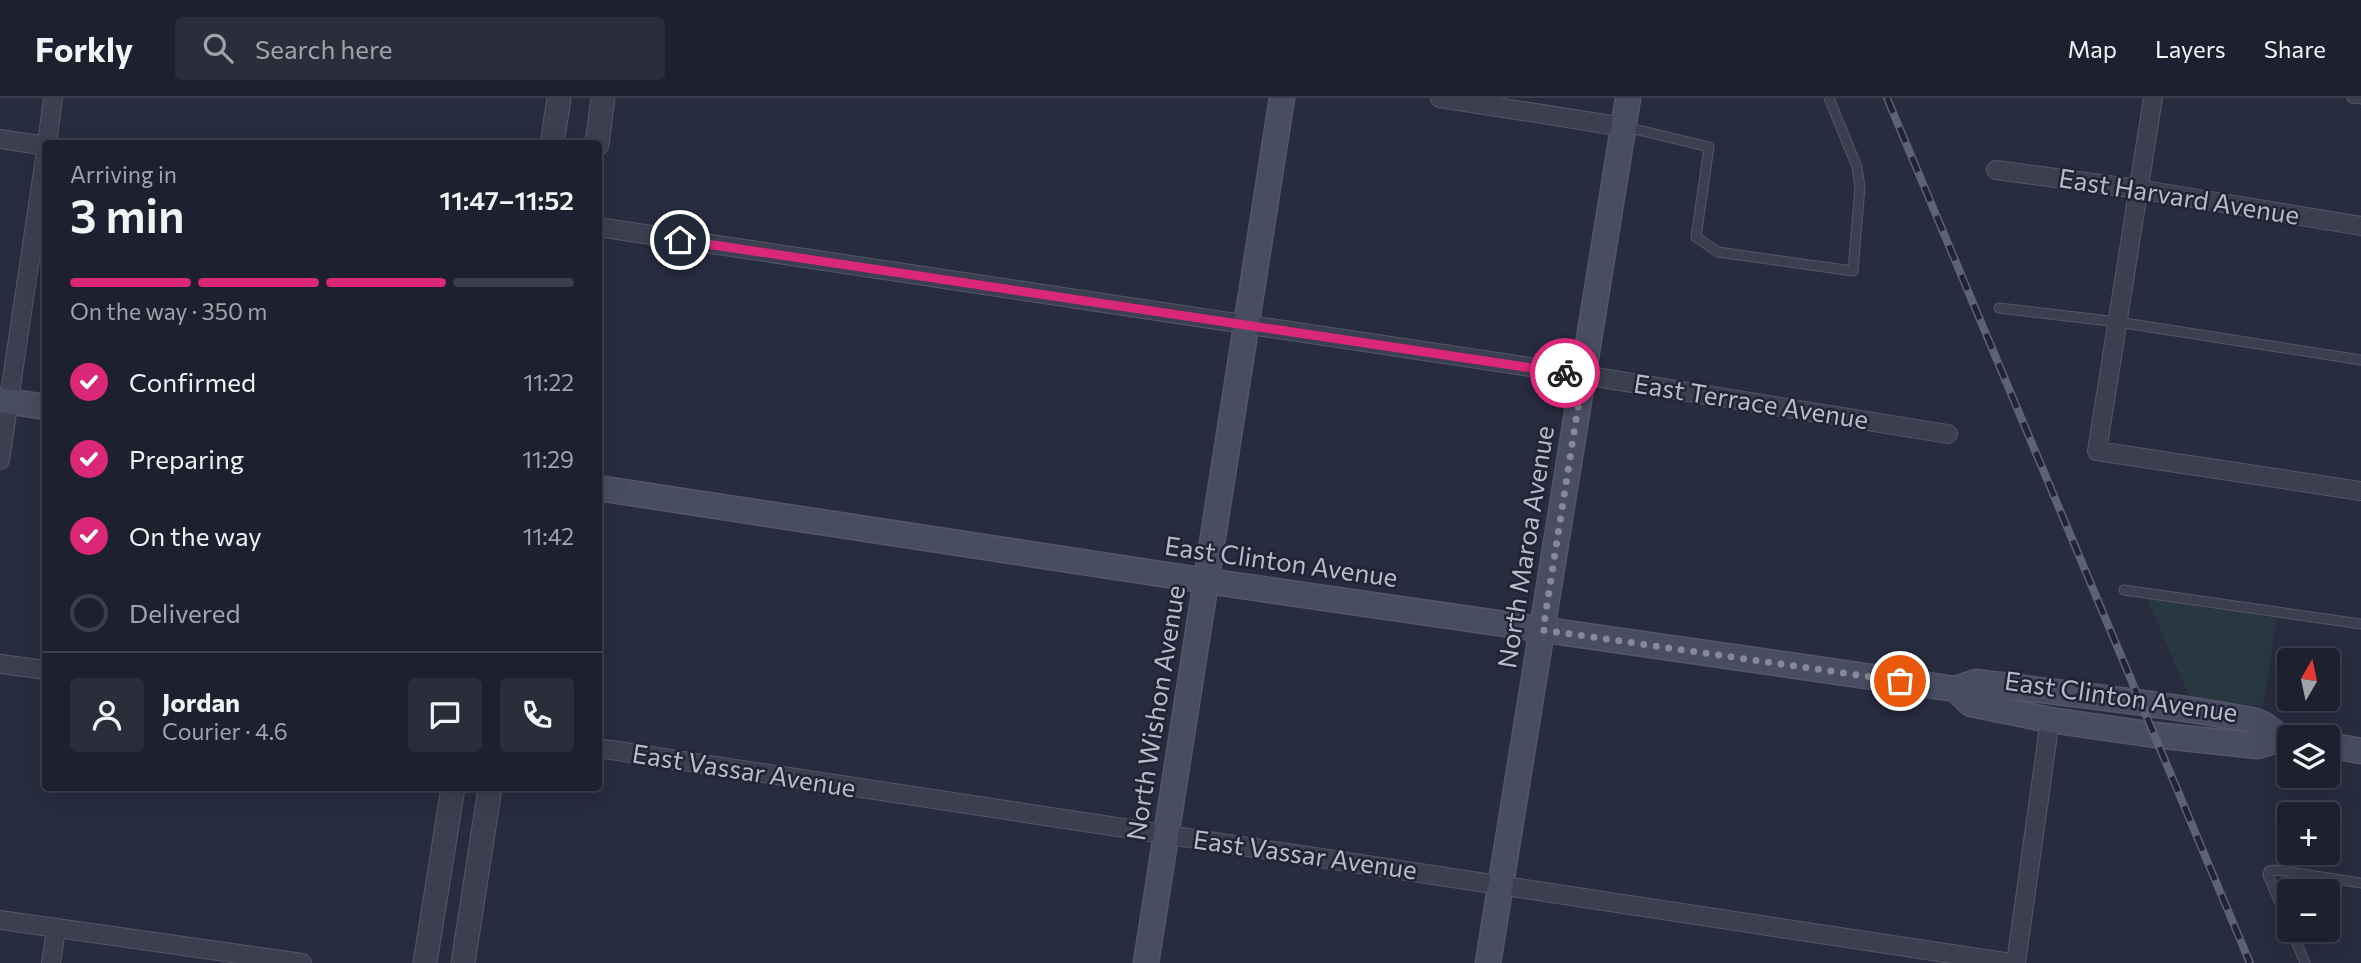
<!DOCTYPE html>
<html lang="en">
<head>
<meta charset="utf-8">
<style>
	:root { --surface:#1d212f; --page:#2a2e3b; --text:#f1f3f6; --muted:#a0a3aa; --line:#3b3e4b; --accent:#db2777 }
	body { margin:0; font-family:Commissioner,sans-serif; background:var(--page); color:var(--text); height:100vh; display:flex; flex-direction:column; font-size:26px; white-space:nowrap }
	* { box-sizing:border-box; margin:0 }
	p { font-size:23px; color:var(--muted) }
	.icon { flex:none; width:38px; height:38px; fill:none; stroke:currentColor; stroke-width:2; stroke-linecap:round; stroke-linejoin:round }
	.map { position:relative; flex:1; overflow:hidden }
	.panel { position:absolute; left:42px; top:42px; width:560px; height:651px; display:flex; flex-direction:column; background:var(--surface); border-radius:7px; box-shadow:0 7px 28px #0002,0 0 0 2px var(--line) }
	.panel>* { flex:none }
	.needle { width:46px; rotate:9deg }
	.buttons { position:absolute; left:2277px; top:550px; display:grid; gap:14px }
	.buttons a { display:grid; place-items:center; width:63px; height:63px; border-radius:7px; background:var(--surface); box-shadow:0 7px 28px #0002,0 0 0 2px var(--line); font-size:35px }
	.pin { position:absolute; display:grid; place-items:center; width:60px; height:60px; color:#fff; margin:-30px; border:4px solid #fff; border-radius:50%; box-shadow:0 2px 7px #0007 }
	.courier { position:absolute; display:grid; place-items:center; width:70px; height:70px; margin:-35px; border:5px solid #db2777; border-radius:50%; background:#fff; color:#222; box-shadow:0 2px 9px #0007 }
	.overview em { font-style:normal; font-weight:600 }
	.overview div { display:flex; flex-direction:column-reverse }
	.overview { display:flex; align-items:center; justify-content:space-between; height:119px; padding:0 28px }
	h1 { font-size:46px; font-weight:600; line-height:52px }
	.bar { display:grid; grid-template-columns:repeat(4,1fr); gap:10px 7px; align-content:center; height:84px; padding:0 28px }
	.bar i { height:9px; border-radius:5px; background:var(--line) }
	.bar .selected { background:var(--accent) }
	.bar p { grid-column:span 4 }
	.line { display:flex; align-items:center; gap:18px; padding:0 28px; border-top:2px solid var(--line) }
	.line div { flex:1 }
	.round { display:grid; place-items:center; flex:none; width:74px; height:74px; border-radius:7px; background:var(--page) }
	ol { padding:0 28px; list-style:none }
	li { display:flex; align-items:center; gap:21px; height:77px }
	li p { margin-inline-start:auto }
	li .icon { padding:7px; border-radius:50%; background:var(--accent); color:#fff; stroke-width:4 }
	li:last-child { color:var(--muted) }
	li i { width:38px; height:38px; border:4px solid var(--line); border-radius:50% }
	header { display:flex; align-items:center; gap:42px; box-sizing:border-box; height:98px; padding:0 35px; background:var(--surface); border-bottom:2px solid var(--line) }
	header strong { font-size:33px }
	nav { display:flex; gap:38px; margin-inline-start:auto; font-size:24px }
	.search { width:490px; height:63px; background:var(--page); display:flex; align-items:center; gap:18px; box-sizing:border-box; padding:0 24px; border-radius:7px; color:var(--muted); font-size:26px }
	.map>svg:first-child { display:block }
</style>
</head>
<body>
<header>
<strong>Forkly</strong>
<div class="search"><svg class="icon" aria-label="search" viewBox="0 0 24 24"><circle cx="10" cy="10" r="6"/><path d="M15 15l6 6"/></svg>Search here</div>
<nav><a>Map</a><a>Layers</a><a>Share</a></nav>
</header>
<div class="map">
<svg width="2361" height="865" viewBox="0 0 2361 865">
	<rect width="100%" height="100%" fill="#272c3f"/>
	<path fill="#293840" d="M2147 501 2277 520 2263 609 2189 598Z"/>
	<g fill="none" stroke-linecap="round" stroke-linejoin="round">
		<defs>
			<path id="service" d="M2352 0 2361 1
				M1626 29 1709 49 1696 139 1718 154 1853 173 1860 89 1857 69 1829 0
				M1999 210 2118 224 2361 262
				M2124 492 2361 526
				M2289 826 2268 777 2269 773 2277 772 2361 785
				M2291 831 2305 865"/>
			<path id="minor" d="M1440 0 1624 29
				M2153 0 2097 353 2361 393
				M0 41 46 48
				M47 46 53 0
				M1996 72 2138 91 2361 128
				M598 129 1583 277 1948 336
				M0 362 46 53
				M0 566 46 572
				M598 650C1069 723 1540 792 2011 865
				M0 822 302 865
				M51 865 56 832
				M2016 865 2050 622"/>
			<path id="tertiary" d="M552 46 559 0
				M597 46 603 0
				M425 865 453 690
				M463 865 490 690"/>
			<path id="secondary" d="M0 302 46 309
				M598 390 1207 483 1955 591 1976 584C2068 596 2160 605 2252 622 2266 624 2275 639 2289 641
				M1955 591 1971 606 2050 622 2155 637 2258 648 2283 640
				M2328 647 2361 653
				M1146 865 1282 0
				M1488 865 1628 0"/>
		</defs>
		<use href="#service" stroke="#535766" stroke-width="11"/>
		<use href="#minor" stroke="#535766" stroke-width="20"/>
		<use href="#tertiary" stroke="#535766" stroke-width="25"/>
		<use href="#secondary" stroke="#535766" stroke-width="27"/>
		<use href="#service" stroke="#3b3f4f" stroke-width="9"/>
		<use href="#minor" stroke="#3b3f4f" stroke-width="18"/>
		<use href="#tertiary" stroke="#3b3f4f" stroke-width="23"/>
		<use href="#secondary" stroke="#494d61" stroke-width="24"/>
		<defs>
			<path id="rail" d="M1887 0 2250 865"/>
		</defs>
		<use href="#rail" stroke="#5e6275" stroke-width="8"/>
		<use href="#rail" stroke="#202434" stroke-width="5" stroke-dasharray="16" stroke-linecap="butt"/>
	</g>
	<g fill="none" stroke-linecap="round" stroke-linejoin="round">
		<path stroke="#858999" stroke-width="7" stroke-dasharray="0 12.6" d="M1565 275 1583 277 1543 532 1900 583"/>
		<path stroke="#db2777" stroke-width="9" d="M680 142 1565 275"/>
	</g>
	<g text-anchor="middle" stroke-width="5" stroke-linejoin="round" paint-order="stroke">
		<g font-size="26" fill="#b8bbc9" stroke="#202434">
			<text transform="translate(2179 99) rotate(9)" y="9">East Harvard Avenue</text>
			<text transform="translate(1751 304) rotate(9)" y="9">East Terrace Avenue</text>
			<text transform="translate(1526 449) rotate(-81)" y="9">North Maroa Avenue</text>
			<text transform="translate(1281 464) rotate(8)" y="9">East Clinton Avenue</text>
			<text transform="translate(2121 599) rotate(8)" y="9">East Clinton Avenue</text>
			<text transform="translate(1156 615) rotate(-81)" y="9">North Wishon Avenue</text>
			<text transform="translate(744 673) rotate(9)" y="9">East Vassar Avenue</text>
			<text transform="translate(1305 757) rotate(8)" y="9">East Vassar Avenue</text>
		</g>
	</g>
</svg>
<div class="buttons">
<a><svg class="needle" viewBox="-14 -14 28 28"><path d="M0-13l5 13h-10z" fill="#e53935"/><path d="M0 13l5-13h-10z" fill="#a0a3aa"/></svg></a>
<a><svg class="icon" aria-label="layers" viewBox="0 0 24 24"><path d="M12 4l9 5-9 5-9-5zM3 14l9 5 9-5"/></svg></a>
<a>+</a>
<a>−</a>
</div>
<div class="pin" style="left:1900px;top:583px;background:#ea580c"><svg class="icon" aria-label="bag" viewBox="0 0 24 24"><path d="M5 8h14l-1 12H6zM9 8a3 3 0 0 1 6 0"/></svg></div>
<div class="pin" style="left:680px;top:142px;background:#1f2937"><svg class="icon" aria-label="home" viewBox="0 0 24 24"><path d="M3 11l9-7 9 7M6 9v11h12V9"/></svg></div>
<div class="courier" style="left:1565px;top:275px"><svg class="icon" aria-label="bike" viewBox="0 0 24 24"><circle cx="6" cy="16" r="4"/><circle cx="18" cy="16" r="4"/><path d="M6 16l4-8h5l3 8M10 8l3 8H6M13 5h3"/></svg></div>
<section class="panel">
<div class="overview"><div><h1>3 min</h1><p>Arriving in</p></div><em>11:47–11:52</em></div>
<div class="bar"><i class="selected"></i><i class="selected"></i><i class="selected"></i><i></i><p>On the way · 350 m</p></div>
<ol>
<li><svg class="icon" aria-label="check" viewBox="0 0 24 24"><path d="M5 12l5 5 9-10"/></svg>Confirmed<p>11:22</p></li>
<li><svg class="icon" aria-label="check" viewBox="0 0 24 24"><path d="M5 12l5 5 9-10"/></svg>Preparing<p>11:29</p></li>
<li><svg class="icon" aria-label="check" viewBox="0 0 24 24"><path d="M5 12l5 5 9-10"/></svg>On the way<p>11:42</p></li>
<li><i></i>Delivered</li>
</ol>
<div class="line" style="height:126px"><a class="round"><svg class="icon" aria-label="person" viewBox="0 0 24 24"><circle cx="12" cy="8" r="4"/><path d="M4 21q1-7 8-7t8 7"/></svg></a><div><b>Jordan</b><p>Courier · 4.6</p></div><a class="round"><svg class="icon" aria-label="chat" viewBox="0 0 24 24"><path d="M4 5h16v11H9l-5 4z"/></svg></a><a class="round"><svg class="icon" aria-label="phone" viewBox="0 0 24 24"><path d="M5 4h4l2 5-3 2q2 4 5 5l2-3 5 2v4C11 20 4 13 5 4z"/></svg></a></div>
</section>
</div>
</body>
</html>
